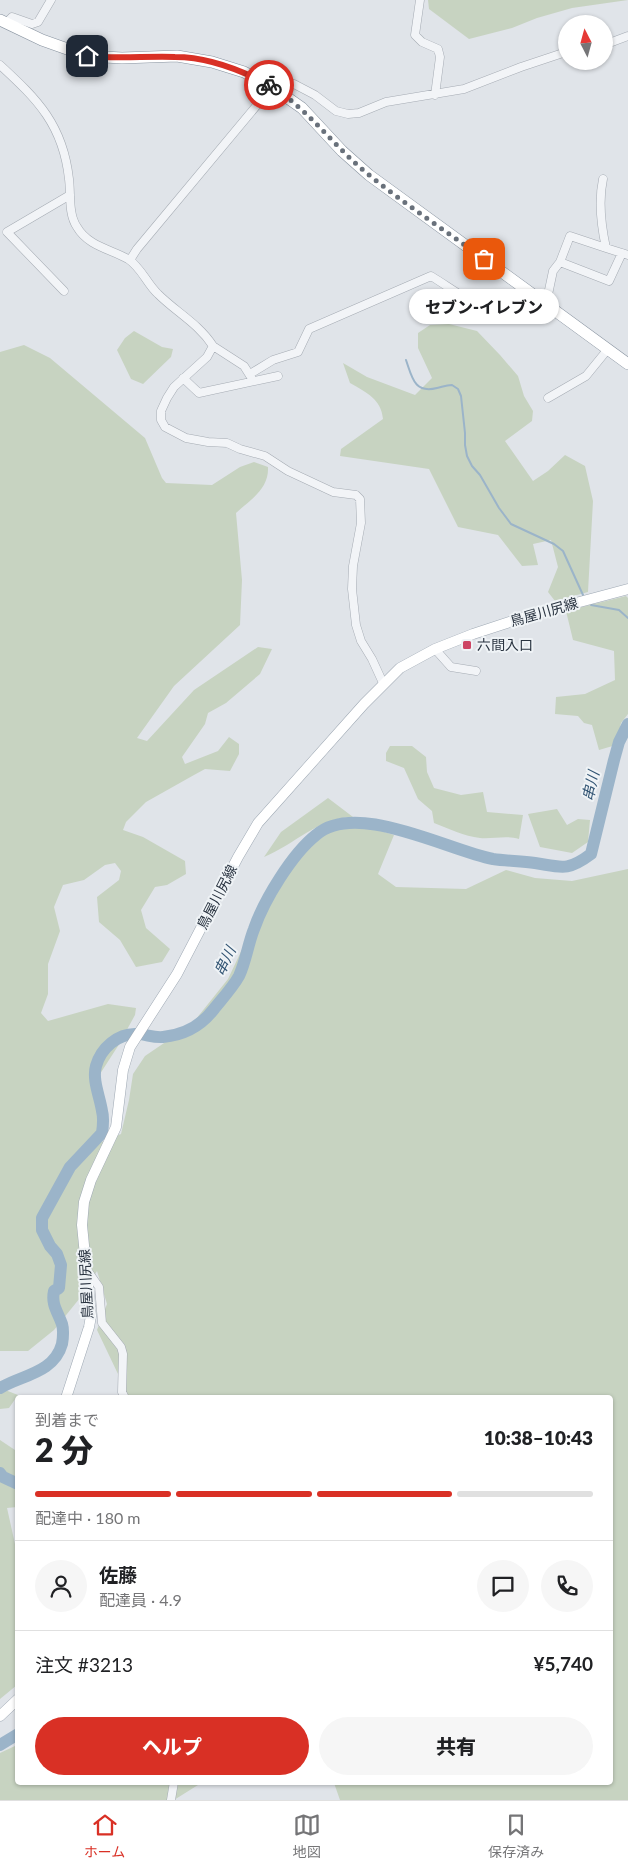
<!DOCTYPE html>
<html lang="ja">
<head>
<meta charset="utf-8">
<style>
	:root { --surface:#fff; --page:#f6f6f6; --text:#202124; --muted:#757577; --line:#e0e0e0; --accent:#d93025 }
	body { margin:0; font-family:Lato,"Noto Sans JP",sans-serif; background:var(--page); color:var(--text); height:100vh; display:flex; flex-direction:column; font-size:19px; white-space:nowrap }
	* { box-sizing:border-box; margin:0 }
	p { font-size:16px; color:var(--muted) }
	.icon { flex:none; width:28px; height:28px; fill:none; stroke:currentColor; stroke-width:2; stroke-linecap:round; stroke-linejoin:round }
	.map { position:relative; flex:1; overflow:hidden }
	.details { position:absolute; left:15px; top:1395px; width:598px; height:390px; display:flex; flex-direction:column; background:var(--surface); border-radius:5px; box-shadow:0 1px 4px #0004 }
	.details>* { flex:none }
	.needle { width:32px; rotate:354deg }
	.controls { position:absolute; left:558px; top:15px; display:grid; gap:10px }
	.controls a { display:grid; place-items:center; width:55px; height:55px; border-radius:50%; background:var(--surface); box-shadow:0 1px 4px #0004; font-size:25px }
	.pin { position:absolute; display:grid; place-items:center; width:42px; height:42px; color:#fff; margin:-21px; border-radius:10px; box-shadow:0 2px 8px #0006 }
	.courier { position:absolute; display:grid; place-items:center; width:50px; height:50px; margin:-25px; border:4px solid #d93025; border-radius:50%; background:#fff; color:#222; box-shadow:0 1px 6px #0007 }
	.bubble { position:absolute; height:35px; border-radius:18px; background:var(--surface); box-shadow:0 1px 4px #0004; font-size:16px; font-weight:800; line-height:35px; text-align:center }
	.head em { font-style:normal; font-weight:800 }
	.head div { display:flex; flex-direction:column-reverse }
	.head { display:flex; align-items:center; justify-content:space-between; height:85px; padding:0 20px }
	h1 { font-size:32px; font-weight:800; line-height:38px }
	.bar { display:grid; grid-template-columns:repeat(4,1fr); gap:8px 5px; align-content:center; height:60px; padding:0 20px }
	.bar i { height:6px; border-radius:4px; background:var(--line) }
	.bar .selected { background:var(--accent) }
	.bar p { grid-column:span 4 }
	.line { display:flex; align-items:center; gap:12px; padding:0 20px; border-top:1px solid var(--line) }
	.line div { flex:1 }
	.round { display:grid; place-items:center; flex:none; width:52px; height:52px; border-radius:26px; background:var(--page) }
	.cta { display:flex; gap:10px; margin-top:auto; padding:10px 20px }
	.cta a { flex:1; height:58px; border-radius:30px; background:var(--accent); color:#fff; font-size:20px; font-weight:800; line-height:58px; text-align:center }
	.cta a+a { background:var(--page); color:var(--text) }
	.tabs { display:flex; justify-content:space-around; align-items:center; height:70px; border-top:1px solid var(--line); background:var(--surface); font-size:14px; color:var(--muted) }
	.tabs a { display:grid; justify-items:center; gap:2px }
	.tabs .selected { color:var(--accent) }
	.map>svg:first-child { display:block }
</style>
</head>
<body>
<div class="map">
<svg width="628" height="1800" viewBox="0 0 628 1800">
	<rect width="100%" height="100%" fill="#e0e4e9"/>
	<path fill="#c7d3c1" d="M428 0H628L572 8 537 18 512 28 469 39 429 9Z
		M449 324 477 331 500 355 518 376 524 396 533 411 532 421 505 441 533 481 548 471 565 455 585 466 593 501 588 592 555 601 548 592 558 567 551 540 533 544 538 565 522 566 498 535 458 527 429 469 340 456 341 449 383 419C381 399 367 393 350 383L343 363 367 377 415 395 432 378 418 348V333L430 325Z
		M134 331 162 347 173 349 171 357 143 384 131 379 117 350 125 338Z
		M24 345 50 358 145 438 162 478 166 483 212 485 240 467 254 462 268 467C269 489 251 499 236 513L242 580 240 625 174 686 137 738 147 741 194 690 258 647 272 649 260 674 226 703 208 713 205 724 182 757 185 764 218 751 229 737 239 744V754L230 771 205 769 194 775 146 802 126 822 123 830 143 837 185 861 186 874 167 885 155 887 141 910 146 928 170 949 162 962 136 967 120 940 99 922 97 897 119 880 121 871 115 863 105 865 84 880 63 885 54 907 60 931 48 964V994L41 1013 48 1021 108 1004 136 1008 135 1015 118 1046 98 1077 101 1142 121 1134 129 1100 133 1074 145 1056 192 1024 228 979 246 941 252 921 265 900 274 881 284 866 286 859 299 844 346 826 372 828 394 835 378 874 396 887 466 889 506 870 535 878 572 881 628 869V1800H340L334 1783 610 1782V1398L135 1397 128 1395 97 1330 107 1304 97 1271 84 1293 54 1330 28 1351H0V352Z
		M626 596 628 598V714L621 723 616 745 599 750 592 725 584 723 578 716 555 714 556 697 585 694 615 680 614 651 573 640 566 611Z
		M390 746H412L426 757 427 772 434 788 461 795 483 792 487 812 523 815 519 839C506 835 494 839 480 838 464 836 449 829 434 823L432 811 418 799 404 768 386 761V753Z
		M328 798 353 817C319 817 294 845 264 857L281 832Z
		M557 809 567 825 578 819 590 820 588 842 572 853 540 847 528 814Z
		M0 1388 18 1395 9 1408 0 1409Z
		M0 1440 18 1452 17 1507 7 1508 17 1553V1685L0 1699Z
		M17 1745 18 1782H198V1785L174 1800H0V1753Z"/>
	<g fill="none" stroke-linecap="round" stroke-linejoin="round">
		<path stroke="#9bb4c9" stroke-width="2" d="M406 360C412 377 414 394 437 388 442 387 446 385 452 385L458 389 461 396 465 433V445L467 456 472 466 480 475 499 508 511 524 554 544 563 551 583 595
			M591 605 619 610 628 618"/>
		<path stroke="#9bb4c9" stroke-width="12" d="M0 1388C22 1375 54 1373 62 1344 63 1338 64 1331 62 1324 58 1312 51 1305 54 1291L59 1288 61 1265 57 1254 50 1246 42 1230V1218L70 1167 102 1133C103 1126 104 1118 102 1111 100 1097 92 1080 96 1066 101 1048 118 1033 137 1034 146 1034 153 1038 163 1037 184 1035 201 1026 214 1009 222 999 233 987 239 976 246 961 248 944 254 929 264 900 292 854 316 835 356 800 447 850 493 859 507 861 521 861 535 863 561 867 567 872 591 854L614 760 619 742 628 724
			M0 1473 3 1477 18 1484
			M0 1745 18 1734"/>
		<defs>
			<path id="minor" d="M420 0 415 35 422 42 438 49 440 57 435 95
				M6 23 12 17 32 24 38 22 51 0
				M604 45 628 36
				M0 65C38 100 63 125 69 179 71 194 68 214 77 227 88 246 110 249 128 259 141 267 147 284 158 294 176 312 199 324 213 346L207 357 174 387 167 398 161 411V420L165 427 186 438 208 442 227 443 240 449 265 456 288 471 333 492 356 495 360 499 361 523 353 566 352 589 356 625 361 641 372 659 383 683
				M603 179C598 202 601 225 606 248L628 255
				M130 260 137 249 272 87 278 82 294 84 315 95 336 111 348 114 359 113 386 102 464 89 521 67 566 52
				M560 262 609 281 622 253
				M64 291 7 232 70 195
				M213 346 244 366 251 377
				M250 374 273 360 298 352 309 329 431 276C467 298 504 332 546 304L553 271 560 262 570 236 606 248
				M183 378 199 393 278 376
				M548 398 586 376 608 349
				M435 649 451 667 476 671
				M87 1270 99 1287 102 1323 121 1347 123 1354 122 1392 125 1398
				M171 1800 174 1782"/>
			<path id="major" d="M66 1398 89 1327 91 1316 82 1225 84 1202 91 1180 116 1127 123 1070 130 1047 177 974 238 857 258 823 364 704 400 668 435 649 473 634 531 615 628 589
				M0 1716 18 1699"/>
			<path id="highway" d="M0 20 42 40 87 56 122 58 177 56 212 62 244 72 272 87 302 108 342 151 369 175 628 364"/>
		</defs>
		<use href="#minor" stroke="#a5abb3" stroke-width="9"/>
		<use href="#major" stroke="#9fa9b4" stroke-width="11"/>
		<use href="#highway" stroke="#87929f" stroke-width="12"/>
		<use href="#minor" stroke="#f2f4f7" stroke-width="8"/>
		<use href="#major" stroke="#fff" stroke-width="10"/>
		<use href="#highway" stroke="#fff" stroke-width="11"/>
	</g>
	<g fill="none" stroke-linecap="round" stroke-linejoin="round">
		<path stroke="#69717b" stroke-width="5" stroke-dasharray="0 9" d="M269 85C309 109 334 147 369 175 406 205 446 231 484 259"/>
		<path stroke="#d93025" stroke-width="6" d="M87 56C117 59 146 56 175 57 209 57 241 70 269 85"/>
	</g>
	<rect fill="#cd4564" stroke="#eff3f6" stroke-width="2" x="462" y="640" width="10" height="10" rx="2.5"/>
	<g text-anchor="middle" stroke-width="4" stroke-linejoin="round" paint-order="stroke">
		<g font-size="14" fill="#293340" stroke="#eff3f6">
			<text transform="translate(544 612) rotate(-16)" y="5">鳥屋川尻線</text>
			<text transform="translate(217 897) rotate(-63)" y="5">鳥屋川尻線</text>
			<text transform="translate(86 1284) rotate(-93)" y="5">鳥屋川尻線</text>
		</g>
		<g font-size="14" fill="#293340" stroke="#eff3f6" text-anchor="start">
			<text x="477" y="650">六間入口</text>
		</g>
		<g font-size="15" font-style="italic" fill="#335574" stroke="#eff3f6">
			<text transform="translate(591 786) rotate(-77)" y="5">串川</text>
			<text transform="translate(225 961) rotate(-64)" y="5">串川</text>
		</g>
	</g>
</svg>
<div class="controls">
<a><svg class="needle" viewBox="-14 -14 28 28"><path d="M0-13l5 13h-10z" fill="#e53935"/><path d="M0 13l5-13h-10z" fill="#757577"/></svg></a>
</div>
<div class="pin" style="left:484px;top:259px;background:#ea580c"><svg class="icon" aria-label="bag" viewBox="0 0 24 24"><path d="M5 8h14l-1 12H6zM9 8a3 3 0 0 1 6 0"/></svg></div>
<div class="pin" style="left:87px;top:56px;background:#1f2937"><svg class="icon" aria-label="home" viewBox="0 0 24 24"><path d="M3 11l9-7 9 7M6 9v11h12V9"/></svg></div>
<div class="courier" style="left:269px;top:85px"><svg class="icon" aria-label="bike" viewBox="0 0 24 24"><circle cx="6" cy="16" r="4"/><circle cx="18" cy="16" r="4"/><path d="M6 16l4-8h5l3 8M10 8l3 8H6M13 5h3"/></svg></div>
<div class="bubble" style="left:409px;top:289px;width:150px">セブン-イレブン</div>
<section class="details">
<div class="head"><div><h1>2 分</h1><p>到着まで</p></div><em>10:38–10:43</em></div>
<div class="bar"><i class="selected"></i><i class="selected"></i><i class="selected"></i><i></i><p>配達中 · 180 m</p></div>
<div class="line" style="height:90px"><a class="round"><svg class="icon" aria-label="person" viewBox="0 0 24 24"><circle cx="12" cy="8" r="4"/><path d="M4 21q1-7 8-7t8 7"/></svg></a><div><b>佐藤</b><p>配達員 · 4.9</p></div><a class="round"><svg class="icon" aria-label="chat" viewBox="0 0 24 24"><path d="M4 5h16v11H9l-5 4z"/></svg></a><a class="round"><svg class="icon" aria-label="phone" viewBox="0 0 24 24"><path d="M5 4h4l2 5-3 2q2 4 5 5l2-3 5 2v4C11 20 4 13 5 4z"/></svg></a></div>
<div class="line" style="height:65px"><div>注文 #3213</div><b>¥5,740</b></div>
<div class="cta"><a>ヘルプ</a><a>共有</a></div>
</section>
</div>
<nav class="tabs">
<a class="selected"><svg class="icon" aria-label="home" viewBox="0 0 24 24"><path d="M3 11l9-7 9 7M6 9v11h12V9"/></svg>ホーム</a>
<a><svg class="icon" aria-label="map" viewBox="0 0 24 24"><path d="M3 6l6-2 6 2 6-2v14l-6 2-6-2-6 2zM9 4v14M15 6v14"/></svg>地図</a>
<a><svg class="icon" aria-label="saved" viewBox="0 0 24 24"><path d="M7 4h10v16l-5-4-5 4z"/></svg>保存済み</a>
</nav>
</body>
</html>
